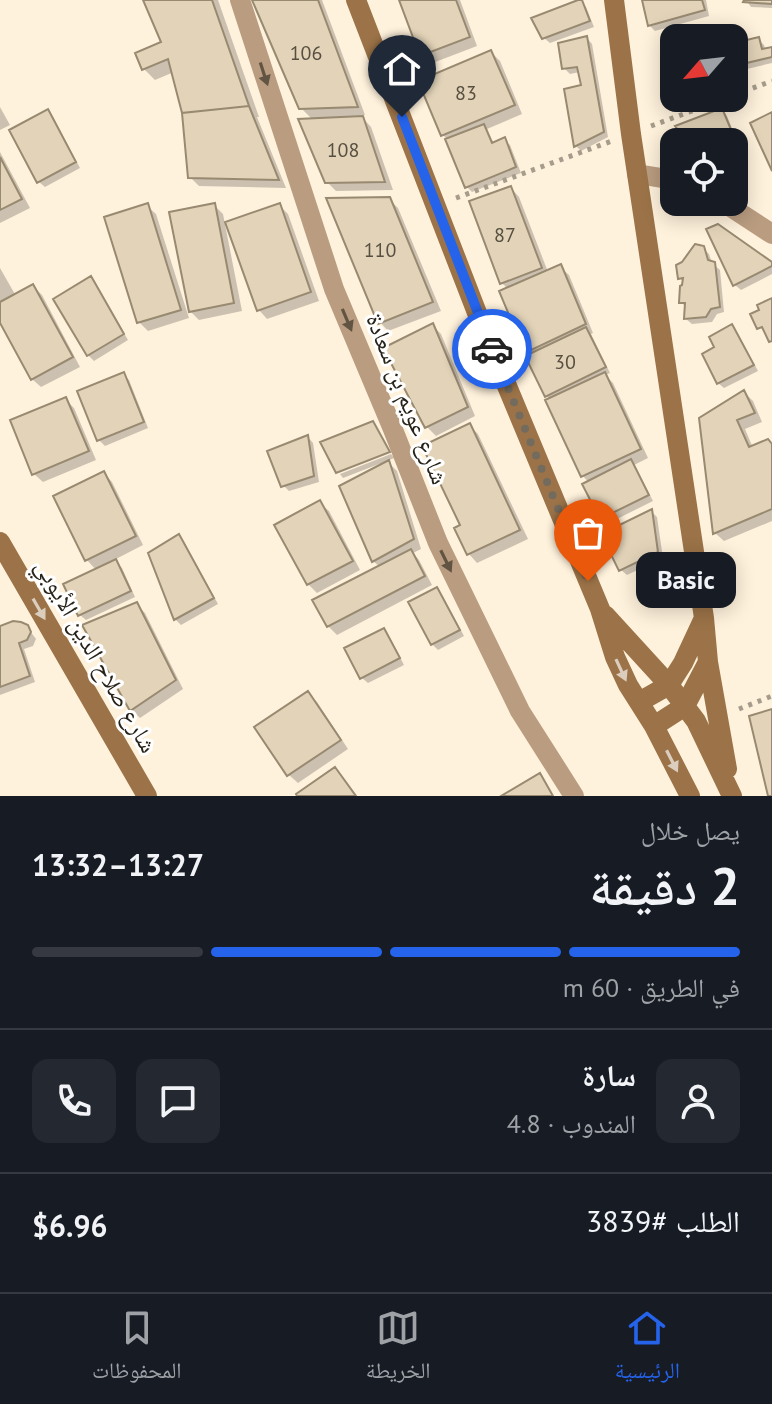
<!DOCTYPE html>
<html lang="ar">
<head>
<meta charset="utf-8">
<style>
	:root { --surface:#171b24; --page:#242831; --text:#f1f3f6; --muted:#9ea1a6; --line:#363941; --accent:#2563eb }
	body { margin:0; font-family:"PT Sans","Noto Naskh Arabic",sans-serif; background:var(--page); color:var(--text); direction:rtl; height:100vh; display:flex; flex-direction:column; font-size:30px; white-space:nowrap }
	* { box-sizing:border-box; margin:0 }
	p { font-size:26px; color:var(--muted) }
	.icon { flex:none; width:44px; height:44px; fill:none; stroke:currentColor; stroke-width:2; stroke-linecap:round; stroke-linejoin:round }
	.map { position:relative; height:796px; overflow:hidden; direction:ltr }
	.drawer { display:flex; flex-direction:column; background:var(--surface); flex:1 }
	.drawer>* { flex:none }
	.needle { width:52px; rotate:242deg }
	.tools { position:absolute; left:660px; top:24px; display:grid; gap:16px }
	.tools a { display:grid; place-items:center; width:88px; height:88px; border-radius:16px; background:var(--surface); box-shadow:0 4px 20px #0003; font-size:40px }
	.pin { position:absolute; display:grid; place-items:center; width:68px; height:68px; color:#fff; margin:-82px -34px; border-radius:50% 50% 50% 0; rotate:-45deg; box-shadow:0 0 8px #0007 }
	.pin .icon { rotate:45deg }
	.courier { position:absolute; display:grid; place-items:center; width:80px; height:80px; margin:-40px; border:6px solid #2563eb; border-radius:50%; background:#fff; color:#222; box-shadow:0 2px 10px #0007 }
	.bubble { position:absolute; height:56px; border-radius:16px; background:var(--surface); box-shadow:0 4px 20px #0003; font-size:26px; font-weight:600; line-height:56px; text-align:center; direction:rtl }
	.headline em { font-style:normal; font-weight:600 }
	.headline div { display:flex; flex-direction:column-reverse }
	.headline { display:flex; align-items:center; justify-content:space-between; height:136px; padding:0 32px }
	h1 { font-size:52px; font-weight:600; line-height:60px }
	.bar { display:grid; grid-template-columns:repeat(4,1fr); gap:12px 8px; align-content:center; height:96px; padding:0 32px }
	.bar i { height:10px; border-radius:6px; background:var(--line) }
	.bar .current { background:var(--accent) }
	.bar p { grid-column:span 4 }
	.line { display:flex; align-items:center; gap:20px; padding:0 32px; border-top:2px solid var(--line) }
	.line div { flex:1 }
	.round { display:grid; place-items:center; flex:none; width:84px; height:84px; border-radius:16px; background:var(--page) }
	.menu { display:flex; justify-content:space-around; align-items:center; height:112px; border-top:2px solid var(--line); background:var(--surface); font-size:22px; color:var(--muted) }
	.menu a { display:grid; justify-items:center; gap:4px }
	.menu .current { color:var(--accent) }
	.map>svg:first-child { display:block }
</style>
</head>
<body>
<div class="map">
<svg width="772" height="796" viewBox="0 0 772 796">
	<rect width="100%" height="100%" fill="#fff2dc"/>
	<path fill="#0003" d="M145 0H218L259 117H257L286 188 199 186 190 177 184 113 174 72 155 80 144 69 164 43Z
		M254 0H322L365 115H360L371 127 393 190 336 191 327 182 313 120 301 108Z
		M401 0H460L477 46 430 64 421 55Z
		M644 0H706L709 16 655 31 649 25Z
		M746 0H772V8L751 7Z
		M581 1 586 7 594 27 550 43 544 38Z
		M587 38 592 44 608 137 581 151 576 146 583 87 580 72 570 74 564 68Z
		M759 40 764 45 766 51 772 49V63L734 72V45Z
		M491 52 500 61 522 114 487 129 494 144 504 140 510 145 521 173 472 192 466 186 448 140 443 135Z
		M0 107 10 125 0 130Z
		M722 110 727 116 741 150 734 154V142H682Z
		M47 112 53 117 80 168 45 187 39 182Z
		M0 152 30 208 0 223Z
		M511 188 519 197 548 272 560 267 569 275 593 333 591 334 610 373 605 375 613 383 648 458 634 465 653 501 607 524 602 518 589 483 583 476 551 400 546 395 531 356 527 352 508 289 502 283Z
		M389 199 398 208 441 311 388 331 380 322Z
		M214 205 223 214 242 311 199 320 190 311Z
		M279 205 288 214 319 301 267 319 259 310Z
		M147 206 156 214 189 318 148 331 139 322Z
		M703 248 709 254 712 263 720 270 724 312 717 314 712 322 692 324 686 319V307L681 302 685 282 680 278Z
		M772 264V274L741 290 735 285Z
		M0 268 16 296 33 286 42 295 80 367 41 387 32 379 0 319Z
		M90 279 96 285 128 340 94 361 88 355Z
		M433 326 441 334 475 416 436 436 427 427Z
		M732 327 737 332 758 371 724 388 718 383Z
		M123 374 129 380 148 428 105 446 99 440Z
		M744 392 753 401 762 422 745 429 753 448 772 445V521L724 541 715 533 701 419Z
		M65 399 74 408 96 460 43 482 34 474Z
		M469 425 478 434 528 539 477 563 469 554 463 526Z
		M308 437 313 443 319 482 289 491 283 485Z
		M391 454 394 458 387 461 397 471 421 549 413 553 419 560 432 585 337 635 328 626 380 567 373 561 380 467 379 464 343 478 340 474Z
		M104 473 112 482 143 545 114 560 122 568 135 597 86 620 80 615 97 571 87 560Z
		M320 503 329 511 360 570 317 593 308 584Z
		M651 511 657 517 663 558 627 575 621 570Z
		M178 536 184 542 218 604 181 625 175 619Z
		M436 589 442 595 464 636 438 650 432 644Z
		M136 604 145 613 183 689 140 718 131 709Z
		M27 627 36 639 33 646 24 649 35 682 0 695V628Z
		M384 630 389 636 404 665 368 683 362 678Z
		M308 694 317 702 348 749 298 783 289 775Z"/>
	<path fill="#e3d4b9" stroke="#988971" stroke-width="2" d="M143 0H212L249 106 182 113 168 59 142 70 135 53 161 42Z
		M252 0H318L358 107 299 109Z
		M399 0H456L470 37 420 56Z
		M578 0H582L590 21 542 39 531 18Z
		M642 0H702L705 10 648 26Z
		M744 0H772V4L743 2Z
		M587 36 604 132 574 147 564 89 581 85 577 67 562 69 558 43Z
		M759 37 762 49 772 47V57L734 66V43Z
		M491 50 515 105 441 136 418 81Z
		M249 106 279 180 188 178 182 113Z
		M722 108 737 144 734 146V142H679L678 139 682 135 675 126Z
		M48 109 76 162 37 183 9 130Z
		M772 112V171L750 123Z
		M363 116 385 182 325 183 298 119Z
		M484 124 492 143 505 137 516 167 465 188 445 139Z
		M0 157 22 199 0 210Z
		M511 186 542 268 500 284 469 201Z
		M390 197 433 302 378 324 326 198Z
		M148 203 181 310 137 323 104 217Z
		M215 203 234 303 189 312 169 212Z
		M280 203 311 292 257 311 225 222Z
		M718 224 772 262V266L733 286 706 229Z
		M695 244 704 246 708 260 715 262 720 307 711 309 706 317 684 319 685 303H679L680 286 682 285 683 278 678 279 676 265 682 262Z
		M561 264 586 324 525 353 499 291Z
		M91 276 124 334 87 356 53 299Z
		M33 284 73 357 31 380 0 323V302Z
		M772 298V341L769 342 762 327 757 329 750 314 759 310 757 305Z
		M433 323 468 407 425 428 383 348Z
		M732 324 754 365 717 384 702 354 714 347 709 337Z
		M586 327 606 367 545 397 525 356Z
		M124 372 144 422 97 441 77 391Z
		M605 372 641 449 581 477 545 400Z
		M744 390 755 413 737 420 749 447 768 439 772 444V509L713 534 699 418Z
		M66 397 89 451 32 475 10 420Z
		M373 421 390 452 336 473 320 442Z
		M470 423 520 530 467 555 454 528 460 525 422 446Z
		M308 435 314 476 281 487 267 451Z
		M631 459 649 495 600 519 582 484Z
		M389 460 414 539 372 562 339 486Z
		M104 471 136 536 85 561 53 496Z
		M320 500 353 561 307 585 274 525Z
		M652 509 658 552 619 571 601 534Z
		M179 534 214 598 174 620 148 553Z
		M411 549 425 576 327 627 312 600Z
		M116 559 131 591 78 616 63 584Z
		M437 587 460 630 431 645 408 602Z
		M137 602 176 680 130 711 82 625Z
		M13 621 21 622 28 625 31 632 27 640 19 643 30 676 0 687V626Z
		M384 628 400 658 360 679 344 648Z
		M308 691 341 740 287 776 254 727Z
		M772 709V796H768L749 716Z
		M335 767 356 796H297L296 794Z
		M540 773 553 796H501Z"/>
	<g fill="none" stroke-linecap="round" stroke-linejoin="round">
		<path stroke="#a69c8b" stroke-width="5" stroke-dasharray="4 6" stroke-linecap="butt" d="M734 95 772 81
			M651 126 727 98
			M456 198 612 141
			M739 709 772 696"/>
		<path stroke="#ba9d81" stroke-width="20" d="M240 0 334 289 392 427 438 543 520 711 574 796
			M637 174 674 180
			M723 202 772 234"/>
		<path stroke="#9c7348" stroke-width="20" d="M356 0 484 331 600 609 615 657 628 685 654 726 690 796
			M614 0 631 134 704 618 708 662 685 706 654 726
			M0 542 147 796
			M605 615 669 685 696 721 732 796
			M708 662 727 769
			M639 702 669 685 683 663 704 618"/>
	</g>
	<defs><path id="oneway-solid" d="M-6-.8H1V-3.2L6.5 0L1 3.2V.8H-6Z" transform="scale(2)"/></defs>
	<g fill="#625443">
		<use href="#oneway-solid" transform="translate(264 74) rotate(72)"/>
		<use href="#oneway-solid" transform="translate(347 320) rotate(67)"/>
		<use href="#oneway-solid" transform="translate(446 561) rotate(64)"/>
	</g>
	<g fill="#dccebf">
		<use href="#oneway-solid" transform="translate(39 609) rotate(60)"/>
		<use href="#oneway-solid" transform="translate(621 670) rotate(65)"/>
		<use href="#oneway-solid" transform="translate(672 761) rotate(63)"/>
	</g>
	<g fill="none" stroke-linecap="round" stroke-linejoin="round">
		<path stroke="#736b5d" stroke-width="8" stroke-dasharray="0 14.4" d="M492 349 588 581"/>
		<path stroke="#2563eb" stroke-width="10" d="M402 117 492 349"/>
	</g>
	<g text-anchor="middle" stroke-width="6" stroke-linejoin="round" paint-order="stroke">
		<g font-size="20" fill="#574f41">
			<text x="306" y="60">106</text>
			<text x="466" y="100">83</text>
			<text x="343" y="157">108</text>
			<text x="505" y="242">87</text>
			<text x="380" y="257">110</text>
			<text x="565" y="369">30</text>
		</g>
		<g font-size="24" fill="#282319" stroke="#fff">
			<text transform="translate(407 399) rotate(68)" y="8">شارع عويم بن سعادة</text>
			<text transform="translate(96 656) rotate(60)" y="8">شارع صلاح الدين الأيوبي</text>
		</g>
	</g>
</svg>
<div class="tools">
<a><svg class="needle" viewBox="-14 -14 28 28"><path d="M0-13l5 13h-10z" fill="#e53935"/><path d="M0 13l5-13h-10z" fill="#9ea1a6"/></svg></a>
<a><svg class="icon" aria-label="locate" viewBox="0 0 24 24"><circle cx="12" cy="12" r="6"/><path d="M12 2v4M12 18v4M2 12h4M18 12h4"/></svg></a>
</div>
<div class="pin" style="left:588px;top:581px;background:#ea580c"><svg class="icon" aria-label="bag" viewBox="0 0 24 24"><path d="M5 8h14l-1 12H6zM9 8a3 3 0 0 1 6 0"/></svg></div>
<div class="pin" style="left:402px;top:117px;background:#1f2937"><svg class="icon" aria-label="home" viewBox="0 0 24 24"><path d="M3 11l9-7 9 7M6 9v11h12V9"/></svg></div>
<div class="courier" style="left:492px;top:349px"><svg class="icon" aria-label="car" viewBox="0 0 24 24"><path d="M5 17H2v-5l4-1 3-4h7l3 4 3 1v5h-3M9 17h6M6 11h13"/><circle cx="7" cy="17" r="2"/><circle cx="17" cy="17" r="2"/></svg></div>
<div class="bubble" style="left:636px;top:552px;width:100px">Basic</div>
</div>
<section class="drawer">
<div class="headline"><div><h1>2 دقيقة</h1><p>يصل خلال</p></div><em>13:27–13:32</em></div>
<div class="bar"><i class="current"></i><i class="current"></i><i class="current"></i><i></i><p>في الطريق · 60 m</p></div>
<div class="line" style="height:144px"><a class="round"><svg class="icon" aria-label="person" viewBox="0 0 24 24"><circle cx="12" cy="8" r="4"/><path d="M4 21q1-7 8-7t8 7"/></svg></a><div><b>سارة</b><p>المندوب · 4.8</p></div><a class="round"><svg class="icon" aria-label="chat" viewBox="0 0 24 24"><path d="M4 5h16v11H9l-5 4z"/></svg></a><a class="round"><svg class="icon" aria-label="phone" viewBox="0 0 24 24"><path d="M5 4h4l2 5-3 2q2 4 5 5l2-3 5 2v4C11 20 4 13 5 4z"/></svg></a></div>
<div class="line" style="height:104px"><div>الطلب #3839</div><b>$6.96</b></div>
</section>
<nav class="menu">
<a class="current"><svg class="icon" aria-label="home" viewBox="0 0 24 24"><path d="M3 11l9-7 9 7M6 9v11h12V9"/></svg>الرئيسية</a>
<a><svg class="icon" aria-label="map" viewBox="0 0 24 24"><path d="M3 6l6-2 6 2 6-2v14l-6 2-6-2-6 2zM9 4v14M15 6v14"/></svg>الخريطة</a>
<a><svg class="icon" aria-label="saved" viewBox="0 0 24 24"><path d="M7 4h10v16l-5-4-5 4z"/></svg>المحفوظات</a>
</nav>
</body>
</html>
